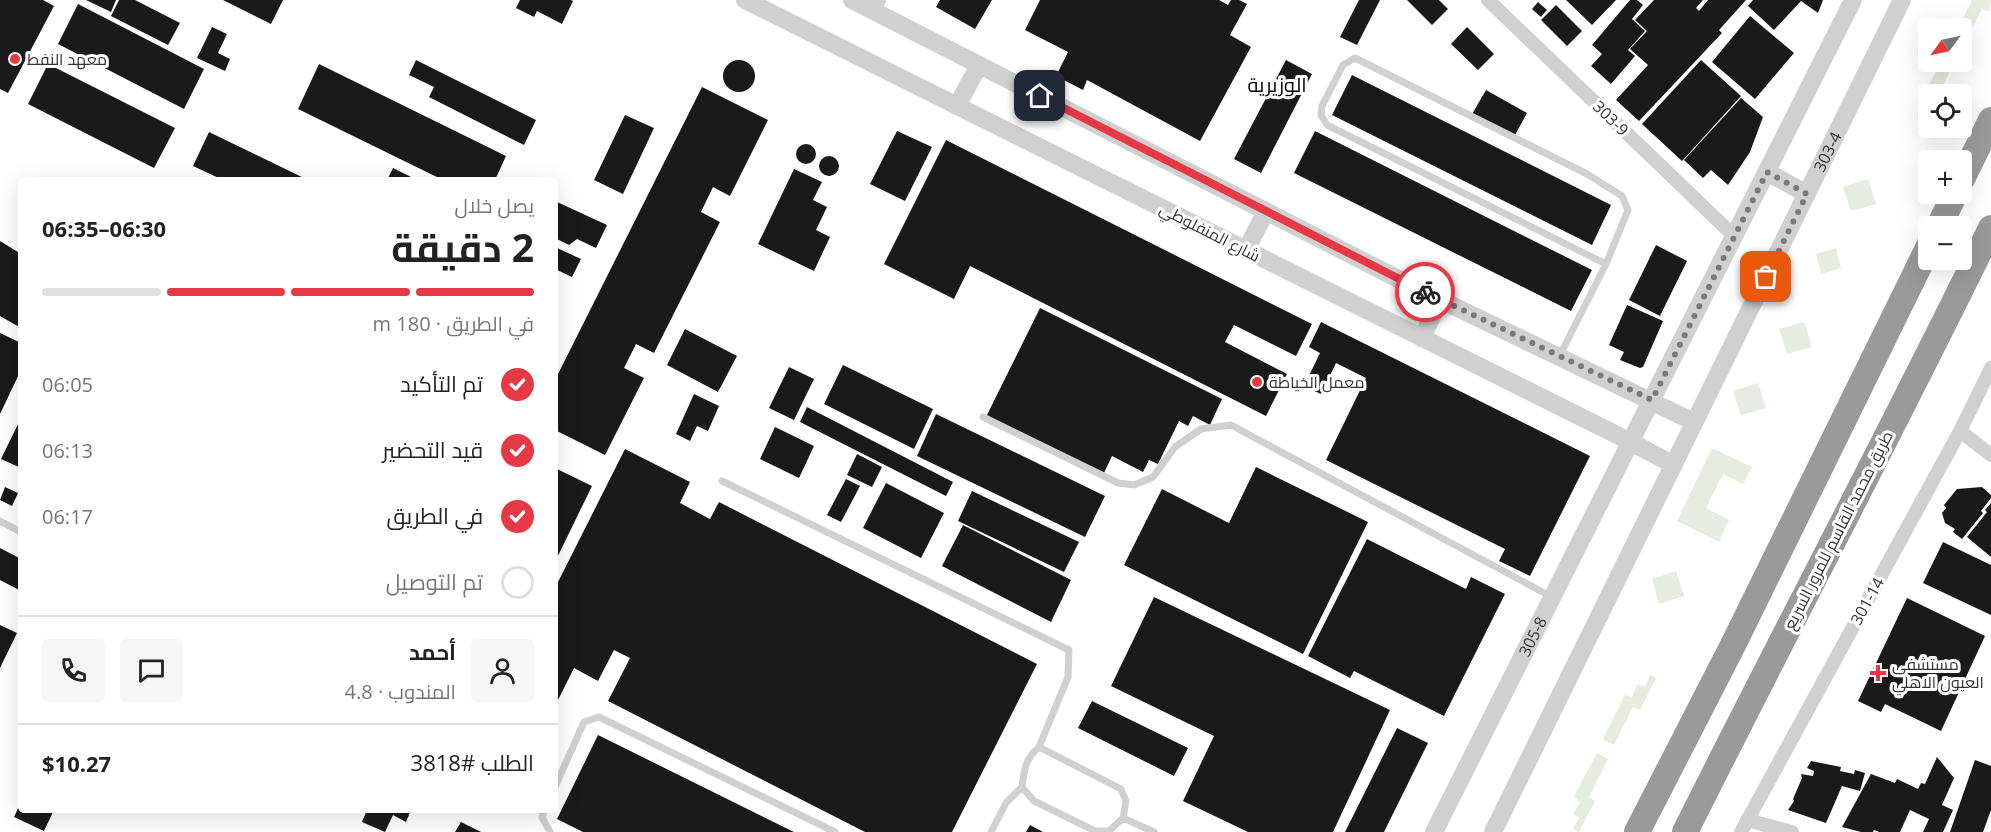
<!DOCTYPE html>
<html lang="ar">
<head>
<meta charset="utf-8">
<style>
	:root { --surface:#fff; --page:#f6f6f6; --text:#222; --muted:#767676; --line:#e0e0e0; --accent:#e63946 }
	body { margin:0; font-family:"Open Sans",Cairo,sans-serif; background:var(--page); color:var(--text); direction:rtl; height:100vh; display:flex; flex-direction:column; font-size:22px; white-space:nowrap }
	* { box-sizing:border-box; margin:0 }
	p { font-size:20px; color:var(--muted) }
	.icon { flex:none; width:33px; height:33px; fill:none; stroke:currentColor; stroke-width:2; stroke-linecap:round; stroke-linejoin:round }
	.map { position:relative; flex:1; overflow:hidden; direction:ltr }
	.sheet { position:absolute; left:18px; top:177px; width:540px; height:636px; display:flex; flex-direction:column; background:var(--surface); border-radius:6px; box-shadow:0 6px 24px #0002; direction:rtl }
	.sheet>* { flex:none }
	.needle { width:39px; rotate:237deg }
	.tools { position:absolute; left:1918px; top:18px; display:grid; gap:12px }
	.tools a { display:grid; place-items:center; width:54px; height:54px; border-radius:6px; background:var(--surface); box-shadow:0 6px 24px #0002; font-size:30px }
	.pin { position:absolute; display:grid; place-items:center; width:51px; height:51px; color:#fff; margin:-26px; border-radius:12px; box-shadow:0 3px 9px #0006 }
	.courier { position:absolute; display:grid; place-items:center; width:60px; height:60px; margin:-30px; border:4px solid #e63946; border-radius:50%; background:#fff; color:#222; box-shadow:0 2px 8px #0007 }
	.summary em { font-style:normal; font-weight:700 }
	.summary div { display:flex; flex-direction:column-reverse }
	.summary { display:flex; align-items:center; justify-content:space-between; height:102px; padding:0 24px }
	h1 { font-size:39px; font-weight:700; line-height:45px }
	.bar { display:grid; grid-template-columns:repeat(4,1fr); gap:9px 6px; align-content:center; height:72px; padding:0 24px }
	.bar i { height:8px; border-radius:4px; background:var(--line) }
	.bar .selected { background:var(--accent) }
	.bar p { grid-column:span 4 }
	.line { display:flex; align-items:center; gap:15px; padding:0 24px; border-top:2px solid var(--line) }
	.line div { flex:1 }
	.round { display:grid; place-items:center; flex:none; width:63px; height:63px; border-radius:6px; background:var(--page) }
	ol { padding:0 24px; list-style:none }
	li { display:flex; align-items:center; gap:18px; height:66px }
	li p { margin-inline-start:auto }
	li .icon { padding:6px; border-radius:50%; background:var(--accent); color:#fff; stroke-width:4 }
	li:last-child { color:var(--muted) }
	li i { width:33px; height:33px; border:3px solid var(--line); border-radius:50% }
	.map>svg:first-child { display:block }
</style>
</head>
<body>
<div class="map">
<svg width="1991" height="832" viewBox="0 0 1991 832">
	<rect width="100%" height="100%" fill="#fff"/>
	<path fill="#e6ecdf" d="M1972 0H1991L1989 12 1982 9 1963 47 1962 28H1958Z
		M1941 62H1955L1938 94H1929L1930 128 1927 132 1922 129 1927 117 1922 114 1928 101 1923 96Z
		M1868 179 1876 204 1851 211 1843 187Z
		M1836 248 1841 268 1821 274 1816 254Z
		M1804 322 1812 347 1787 354 1779 329Z
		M1758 383 1766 408 1741 415 1733 391Z
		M1712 448 1752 467 1743 484 1723 474 1706 508 1729 520 1719 542 1677 521Z
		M1676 571 1684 596 1659 604 1652 579Z
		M1650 675 1656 678 1640 710 1633 707 1614 745 1603 739 1625 695 1632 697 1638 684 1645 687Z
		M1597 753 1608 759 1589 797 1595 801 1579 832 1573 829 1579 818 1573 814 1580 802 1574 796Z"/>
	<path fill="#1a1a1a" d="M0 0H43L54 6 8 93 0 89Z
		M86 0H116L111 12Z
		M119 0H135L180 23 168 45 111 16Z
		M223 0H283L271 24Z
		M520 0H571L573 1 562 24 537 11 534 17 516 8Z
		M940 0H992L975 29 936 7Z
		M1040 0H1219L1228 5 1231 0H1239L1247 4 1230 35 1251 47 1200 141 1087 80 1083 90 1056 76 1068 52 1025 30Z
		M1359 0H1380L1357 45 1340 37Z
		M1407 0H1439L1448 9 1432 25Z
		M1566 0H1616L1592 25Z
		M1630 0H1637L1643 5 1632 19 1645 31 1628 50 1635 56 1611 84 1591 66 1602 54 1592 45Z
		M1654 0H1703L1696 8 1699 11 1708 0H1746L1719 30 1722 33 1639 121 1616 100 1648 65 1630 49 1647 31 1635 20Z
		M1753 0H1823L1818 13 1801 1 1774 30 1748 6Z
		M1538 2 1547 10 1541 17 1532 9Z
		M78 4 204 69 184 109 58 44Z
		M1556 5 1582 31 1567 46 1541 20Z
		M1750 16 1794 53 1755 99 1712 62Z
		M212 27 227 34 218 53 230 59 225 71 197 58Z
		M1467 27 1494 54 1478 70 1451 44Z
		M416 60 536 120 524 145 429 97 434 87 409 75Z
		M1286 60 1312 74 1261 173 1234 159Z
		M1701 60 1741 96 1682 161 1642 124Z
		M723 76a16 16 0 1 1 32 0a16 16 0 1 1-32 0Z
		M48 64 175 128 154 168 28 104Z
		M319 64 506 156 495 180H443L298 109Z
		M1352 75 1611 205 1592 245 1332 115Z
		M702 87 768 120 730 196 713 187 701 212 720 222 654 353 636 344 624 368 644 378 605 455 555 430V380Z
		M1486 90 1527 113 1513 139 1471 116Z
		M1741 98 1763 117 1750 152 1728 185 1711 170 1703 178 1684 160Z
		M625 115 654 128 623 194 594 180Z
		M897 131 932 147 905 201 870 184Z
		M1315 131 1592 270 1571 311 1294 173Z
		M209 132 308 180H223L193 166Z
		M946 140 1312 324 1296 356 1234 325 1225 342 1287 374 1266 416 970 266 954 299 884 264Z
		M796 154a10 10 0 1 1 20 0a10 10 0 1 1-20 0Z
		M819 166a10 10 0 1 1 20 0a10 10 0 1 1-20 0Z
		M393 168 417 180H387Z
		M794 169 822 182 813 200 827 207 816 230 830 237 814 271 758 244Z
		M555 201 607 225 596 248 577 239 569 245 555 238Z
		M0 241 21 254V328L0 316Z
		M1656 245 1687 261 1660 316 1629 300Z
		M555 247 581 259 572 277 555 269Z
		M1627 305 1663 321 1643 367 1640 368 1620 360 1624 352 1609 345Z
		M1040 308 1222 399 1210 425 1193 416 1188 426 1179 421 1158 464 1149 460 1143 472 1112 456 1103 475 986 417Z
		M1321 322 1590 456 1530 576 1499 561 1505 549 1326 460 1366 378 1336 363 1321 394 1304 386 1320 353 1309 347Z
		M685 329 737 356 718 392 667 365Z
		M0 333 21 343V370L0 414Z
		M843 365 933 409 914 449 824 404Z
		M789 367 814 379 794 420 769 408Z
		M694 394 719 406 708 431 697 426 690 441 676 434Z
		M807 407 953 482 946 496 800 422Z
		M936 414 1105 496 1085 537 917 456Z
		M21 418V468L1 459Z
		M775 427 814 446 799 478 760 459Z
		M625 449 690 482 680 503 710 519 719 502 1037 664 952 832H865L608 701 630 658 614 650 598 681 574 668 555 706V588Z
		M857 454 882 467 872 487 847 475Z
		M1256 467 1368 522 1303 654 1124 565 1162 489 1229 523Z
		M555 468 592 486 555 562Z
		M846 479 860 486 841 522 827 515Z
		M886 483 944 513 921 558 863 528Z
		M5 487 18 493 12 506 0 500Z
		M1982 487 1991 495V498L1981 511 1983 513 1962 539 1953 532 1955 529 1945 523 1942 513 1946 508 1944 505 1957 489Z
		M972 491 1079 542 1064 572 958 521Z
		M1991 503V557L1967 537 1987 512 1985 510Z
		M963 525 1071 580 1051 622 942 566Z
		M1367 539 1466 589 1471 577 1505 594 1444 716 1354 671 1350 678 1308 656Z
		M1943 542 1991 565V615L1923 583Z
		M0 548 21 559V591L0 580Z
		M1154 597 1390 710 1333 832H1248L1183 801 1214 736 1111 686Z
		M1907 598 1985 636 1941 731 1885 704 1881 712 1858 701Z
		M0 625 17 633 0 668Z
		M1092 701 1188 748 1174 776 1078 728Z
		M1397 728 1428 743 1384 832H1345Z
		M598 735 794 832H583L557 819Z
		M1937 757 1954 778 1942 805 1953 810 1943 832H1923L1929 819 1910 810 1900 832H1879L1874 830 1873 832H1861L1842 827 1871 774 1895 783 1897 779 1918 789 1921 783 1925 784Z
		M1975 760 1991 766V810L1983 832H1950Z
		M1811 761 1841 767 1840 771 1854 774 1855 770 1865 773 1860 791 1842 786 1826 823 1788 810 1794 801 1793 799 1802 778 1801 774 1813 776 1814 771 1807 768Z
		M21 802V810H54L44 831 14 817Z
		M367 810H411L406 822 393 815 385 832 362 822Z
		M461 822 481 832H455Z
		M1030 825 1043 832H1026Z"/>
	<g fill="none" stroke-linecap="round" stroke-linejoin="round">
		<path stroke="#d0d0d0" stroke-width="7" d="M1560 355 1606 264 1628 210 1622 196 1587 174 1355 58 1343 65 1322 106 1321 115 1327 125 1606 264
			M983 417 1118 483 1134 485 1153 477 1175 447 1201 429 1231 425 1550 596
			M722 481 1069 650 1068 677 1039 747
			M0 521 21 532
			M1039 747 1121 789 1126 801 1123 818 1109 831H1095L1034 801 1022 787C1024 770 1025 759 1039 747Z
			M555 787 584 722 599 717 835 832
			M545 810 542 817 550 832
			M1123 818 1154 832
			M991 832 1006 803 1022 787"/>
		<path stroke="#d0d0d0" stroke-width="14" d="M1488 0 1734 236
			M874 11 879 0
			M1960 431 1991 455
			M1747 820 1792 832
			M1741 832 1960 431 1991 368"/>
		<g stroke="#d0d0d0" stroke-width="18">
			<path d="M745 0 1631 442 1674 465"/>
			<path d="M852 0 1418 289 1694 422"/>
			<path d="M957 106 979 65"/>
			<path d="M1767 172 1807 194"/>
			<path d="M1246 250 1266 211"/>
			<path d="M1422 338 1440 299"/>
			<path id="s1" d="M1434 832 1853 0"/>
			<path id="s2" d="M1493 832 1902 0"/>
		</g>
		<path stroke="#9a9a9a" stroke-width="26" d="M1962 179 1991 120
			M1939 226 1955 194
			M1637 832 1734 643 1929 246
			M1685 832C1786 630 1892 431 1991 228"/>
	</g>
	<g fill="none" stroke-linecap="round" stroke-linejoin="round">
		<path stroke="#7a7a7a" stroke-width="6" stroke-dasharray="0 10.8" d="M1425 292 1652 400 1767 172 1807 194 1766 277"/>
		<path stroke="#e63946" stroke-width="8" d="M1040 96 1425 292"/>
	</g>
	<g fill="#e63946" stroke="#fff" stroke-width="2">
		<circle cx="15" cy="59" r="6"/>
		<circle cx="1257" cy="382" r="6"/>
		<path d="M1875 664h6v6h6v6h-6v6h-6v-6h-6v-6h6z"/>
	</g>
	<g text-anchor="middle" stroke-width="6" stroke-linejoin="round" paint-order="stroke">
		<g font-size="16" fill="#333" stroke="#fff" text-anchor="start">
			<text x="27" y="65">معهد النفط</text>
			<text x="1269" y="388">معمل الخياطة</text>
			<text x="1892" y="670">مستشفى<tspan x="1892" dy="18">العيون الاهلي</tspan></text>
		</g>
		<g font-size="16" fill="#333" stroke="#fff">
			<text transform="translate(1611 118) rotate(44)" y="6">303-9</text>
			<text dy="6" stroke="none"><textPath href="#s2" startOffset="758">303-4</textPath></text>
			<text transform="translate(1210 232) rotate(27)" y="6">شارع المنفلوطي</text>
			<text transform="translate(1838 530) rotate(-63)" y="6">طريق محمد القاسم للمرور السريع</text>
			<text transform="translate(1867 601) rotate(-61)" y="6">301-14</text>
			<text dy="6" stroke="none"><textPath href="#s1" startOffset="219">305-8</textPath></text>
		</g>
		<g font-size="20" fill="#000" stroke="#fff">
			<text x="1277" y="92">الوزيرية</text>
		</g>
	</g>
</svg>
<div class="tools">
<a><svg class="needle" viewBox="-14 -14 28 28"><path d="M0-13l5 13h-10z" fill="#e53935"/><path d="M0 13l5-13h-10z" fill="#767676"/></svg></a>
<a><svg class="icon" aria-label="locate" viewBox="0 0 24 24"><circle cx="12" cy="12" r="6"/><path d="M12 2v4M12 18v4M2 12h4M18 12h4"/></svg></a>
<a>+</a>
<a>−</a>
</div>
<div class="pin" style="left:1766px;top:277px;background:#ea580c"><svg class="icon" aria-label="bag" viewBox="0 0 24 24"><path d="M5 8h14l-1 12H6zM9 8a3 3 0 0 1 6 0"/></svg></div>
<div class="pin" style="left:1040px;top:96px;background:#1f2937"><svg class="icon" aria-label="home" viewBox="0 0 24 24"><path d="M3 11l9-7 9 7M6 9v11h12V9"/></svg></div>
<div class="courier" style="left:1425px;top:292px"><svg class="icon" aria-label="bike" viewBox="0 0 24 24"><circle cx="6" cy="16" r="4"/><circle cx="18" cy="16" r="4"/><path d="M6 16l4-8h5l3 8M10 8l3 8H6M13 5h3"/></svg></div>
<section class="sheet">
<div class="summary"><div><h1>2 دقيقة</h1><p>يصل خلال</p></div><em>06:30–06:35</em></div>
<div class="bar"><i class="selected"></i><i class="selected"></i><i class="selected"></i><i></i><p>في الطريق · 180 m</p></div>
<ol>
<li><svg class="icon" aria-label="check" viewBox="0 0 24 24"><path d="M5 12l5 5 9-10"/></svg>تم التأكيد<p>06:05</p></li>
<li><svg class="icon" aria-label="check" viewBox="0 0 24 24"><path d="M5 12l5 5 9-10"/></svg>قيد التحضير<p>06:13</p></li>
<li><svg class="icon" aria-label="check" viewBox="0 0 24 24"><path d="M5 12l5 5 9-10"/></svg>في الطريق<p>06:17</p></li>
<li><i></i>تم التوصيل</li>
</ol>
<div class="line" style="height:108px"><a class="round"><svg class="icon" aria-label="person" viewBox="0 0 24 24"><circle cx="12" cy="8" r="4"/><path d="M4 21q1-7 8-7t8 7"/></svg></a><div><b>أحمد</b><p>المندوب · 4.8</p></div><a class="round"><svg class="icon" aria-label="chat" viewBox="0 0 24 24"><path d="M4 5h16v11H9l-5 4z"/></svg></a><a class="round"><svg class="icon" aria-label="phone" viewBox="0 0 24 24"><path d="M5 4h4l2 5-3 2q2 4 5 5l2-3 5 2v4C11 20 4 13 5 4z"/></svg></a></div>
<div class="line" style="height:78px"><div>الطلب #3818</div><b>$10.27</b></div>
</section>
</div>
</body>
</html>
